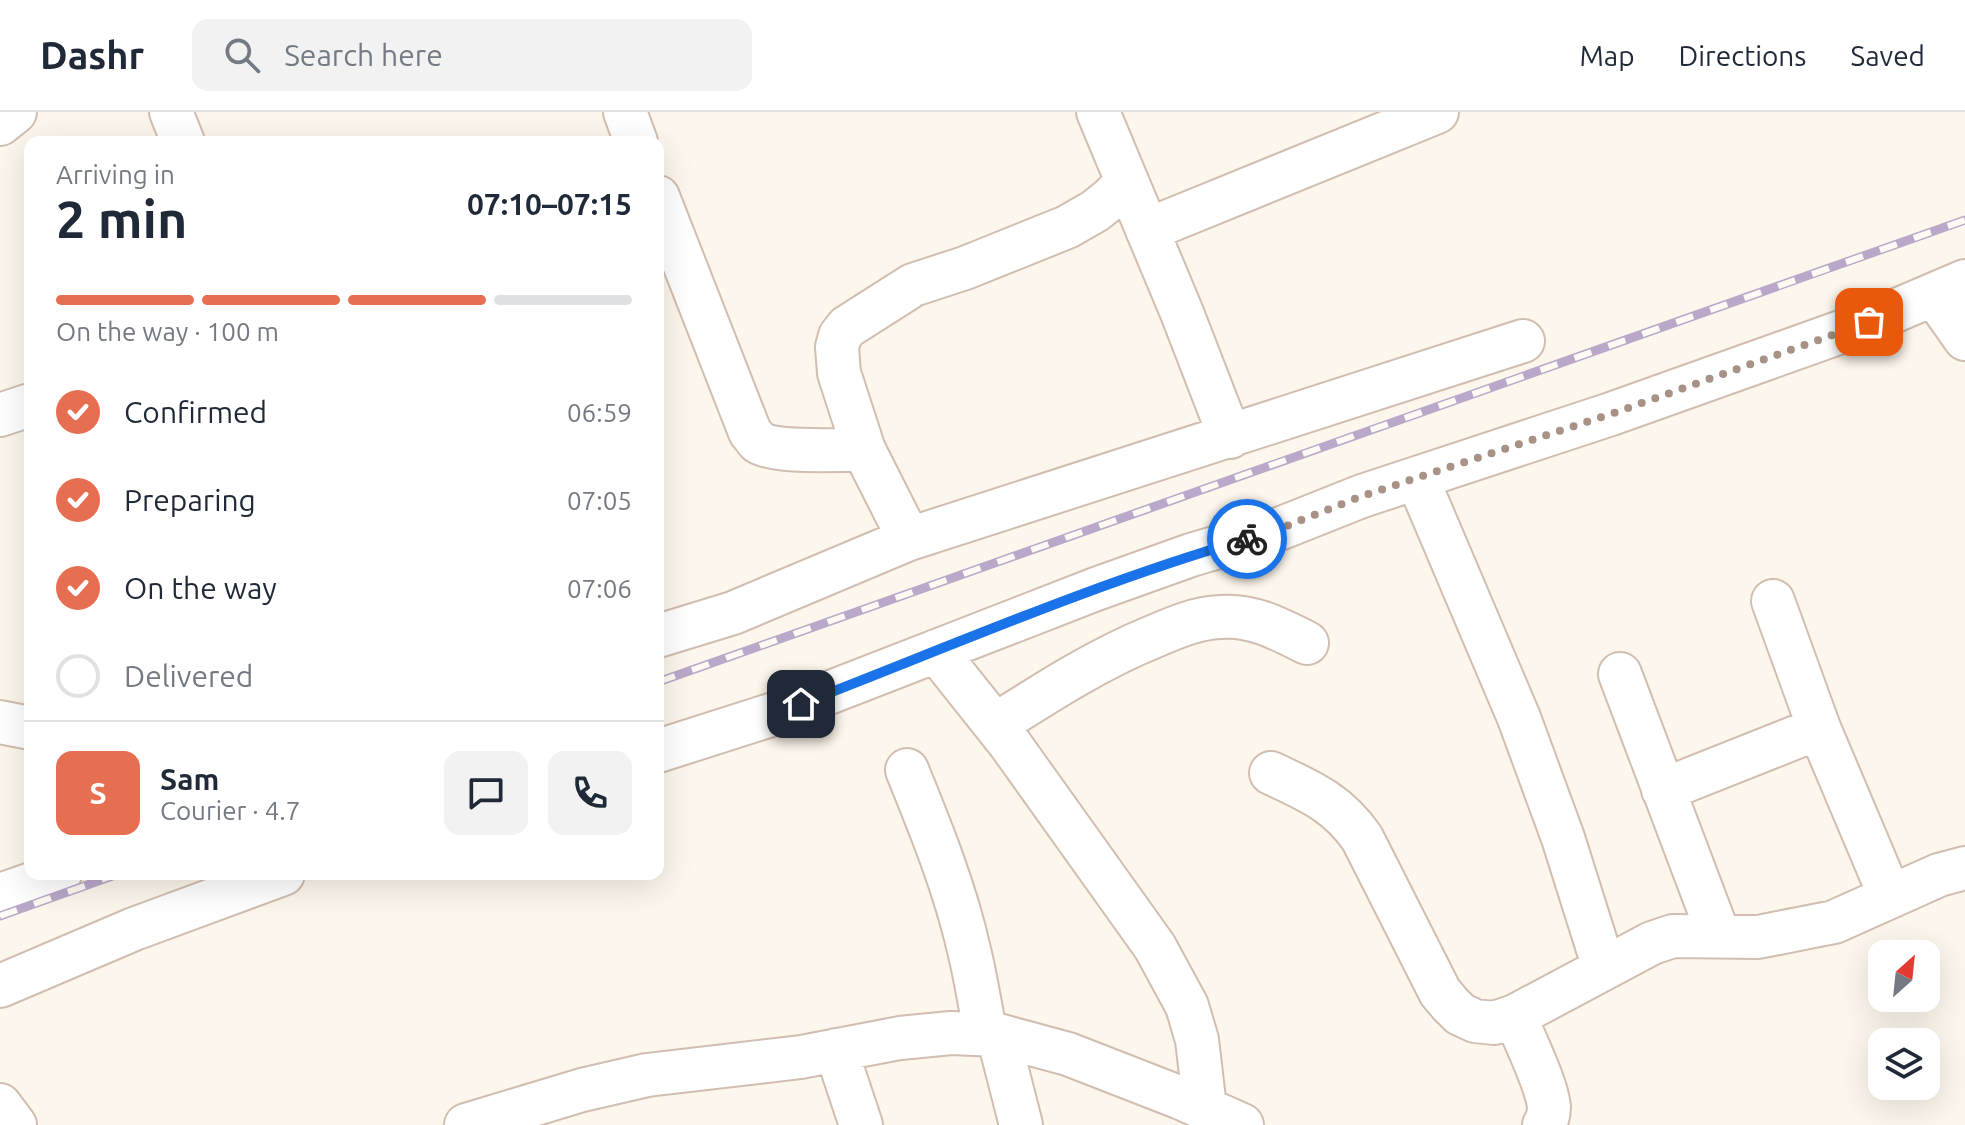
<!DOCTYPE html>
<html lang="en">
<head>
<meta charset="utf-8">
<style>
	:root { --surface:#fff; --page:#f2f2f3; --text:#1f2937; --muted:#747a83; --line:#e0e1e3; --accent:#e76f51 }
	body { margin:0; font-family:Ubuntu,sans-serif; background:var(--page); color:var(--text); height:100vh; display:flex; flex-direction:column; font-size:30px; white-space:nowrap }
	* { box-sizing:border-box; margin:0 }
	p { font-size:26px; color:var(--muted) }
	.icon { flex:none; width:44px; height:44px; fill:none; stroke:currentColor; stroke-width:2; stroke-linecap:round; stroke-linejoin:round }
	.map { position:relative; flex:1; overflow:hidden }
	.panel { position:absolute; left:24px; top:24px; width:640px; height:744px; display:flex; flex-direction:column; background:var(--surface); border-radius:16px; box-shadow:0 8px 32px #0002 }
	.panel>* { flex:none }
	.needle { width:52px; rotate:27deg }
	.fabs { position:absolute; left:1868px; top:828px; display:grid; gap:16px }
	.fabs a { display:grid; place-items:center; width:72px; height:72px; border-radius:16px; background:var(--surface); box-shadow:0 8px 32px #0002; font-size:40px }
	.pin { position:absolute; display:grid; place-items:center; width:68px; height:68px; color:#fff; margin:-34px; border-radius:16px; box-shadow:0 4px 12px #0006 }
	.courier { position:absolute; display:grid; place-items:center; width:80px; height:80px; margin:-40px; border:6px solid #1a73e8; border-radius:50%; background:#fff; color:#222; box-shadow:0 2px 10px #0007 }
	.headline em { font-style:normal; font-weight:600 }
	.headline div { display:flex; flex-direction:column-reverse }
	.headline { display:flex; align-items:center; justify-content:space-between; height:136px; padding:0 32px }
	h1 { font-size:52px; font-weight:600; line-height:60px }
	.bar { display:grid; grid-template-columns:repeat(4,1fr); gap:12px 8px; align-content:center; height:96px; padding:0 32px }
	.bar i { height:10px; border-radius:6px; background:var(--line) }
	.bar .selected { background:var(--accent) }
	.bar p { grid-column:span 4 }
	.line { display:flex; align-items:center; gap:20px; padding:0 32px; border-top:2px solid var(--line) }
	.line div { flex:1 }
	.round { display:grid; place-items:center; flex:none; width:84px; height:84px; border-radius:16px; background:var(--page) }
	ol { padding:0 32px; list-style:none }
	li { display:flex; align-items:center; gap:24px; height:88px }
	li p { margin-inline-start:auto }
	li .icon { padding:8px; border-radius:50%; background:var(--accent); color:#fff; stroke-width:4 }
	li:last-child { color:var(--muted) }
	li i { width:44px; height:44px; border:4px solid var(--line); border-radius:50% }
	header { display:flex; align-items:center; gap:48px; box-sizing:border-box; height:112px; padding:0 40px; background:var(--surface); border-bottom:2px solid var(--line) }
	header strong { font-size:38px }
	nav { display:flex; gap:44px; margin-inline-start:auto; font-size:28px }
	.search { width:560px; height:72px; background:var(--page); display:flex; align-items:center; gap:20px; box-sizing:border-box; padding:0 28px; border-radius:16px; color:var(--muted); font-size:30px }
	.map>svg:first-child { display:block }
</style>
</head>
<body>
<header>
<strong>Dashr</strong>
<div class="search"><svg class="icon" aria-label="search" viewBox="0 0 24 24"><circle cx="10" cy="10" r="6"/><path d="M15 15l6 6"/></svg>Search here</div>
<nav><a>Map</a><a>Directions</a><a>Saved</a></nav>
</header>
<div class="map">
<svg width="1965" height="1013" viewBox="0 0 1965 1013">
	<rect width="100%" height="100%" fill="#fdf6ec"/>
	<g fill="none" stroke-linecap="round" stroke-linejoin="round">
		<defs>
			<path id="minor" d="M171 0 183 30
				M625 0 636 30
				M1098 0 1182 201 1230 325
				M0 12 15 0
				M658 85 750 320C753 323 755 327 758 330 777 342 840 337 864 338
				M1147 118 1437 0
				M1934 183 1965 227
				M0 303 30 293
				M1417 366 1519 606 1563 726 1604 856
				M909 427 864 338 839 261 837 235 840 224 847 215 913 173 965 156 1067 115 1095 99 1110 87 1127 70
				M1773 489 1819 616 1890 784
				M658 524 733 501 909 427 1523 229
				M936 539 1010 632 1155 835 1187 894 1197 928 1205 996
				M1620 562 1719 824
				M0 610 30 616
				M995 613C1047 580 1098 547 1155 524 1176 515 1197 506 1220 505 1252 502 1279 517 1307 531
				M658 639 777 601 1096 477 1191 443 1279 417 1362 384 1611 302 1869 210 1965 169
				M907 658C931 717 955 776 969 838 976 866 980 895 986 923
				M1271 661C1309 679 1337 690 1362 726L1440 880 1450 892 1460 902 1475 909 1494 911 1515 904 1652 831 1673 824 1758 825 1834 810 1939 763 1965 756
				M1663 678 1819 616
				M0 783 60 762
				M0 874 134 817 283 762
				M1515 904C1524 927 1547 972 1549 995 1549 1002 1548 1007 1544 1013
				M998 923 1021 1013
				M836 938 861 1013
				M0 993 15 1013
				M466 1013 582 978 647 963 801 945 900 926 951 921 998 923 1068 942 1181 986 1242 1013"/>
		</defs>
		<use href="#minor" stroke="#d1beb0" stroke-width="46"/>
		<use href="#minor" stroke="#fff" stroke-width="42"/>
		<defs>
			<path id="rail" d="M658 570 1965 108
				M0 804 118 762"/>
		</defs>
		<use href="#rail" stroke="#b9a8c9" stroke-width="9"/>
		<use href="#rail" stroke="#fffaf3" stroke-width="6" stroke-dasharray="18" stroke-linecap="butt"/>
	</g>
	<g fill="none" stroke-linecap="round" stroke-linejoin="round">
		<path stroke="#a89285" stroke-width="8" stroke-dasharray="0 14.4" d="M1247 427 1279 417 1362 384 1611 302 1869 210"/>
		<path stroke="#1a73e8" stroke-width="10" d="M801 592C949 535 1095 471 1247 427"/>
	</g>
</svg>
<div class="fabs">
<a><svg class="needle" viewBox="-14 -14 28 28"><path d="M0-13l5 13h-10z" fill="#e53935"/><path d="M0 13l5-13h-10z" fill="#747a83"/></svg></a>
<a><svg class="icon" aria-label="layers" viewBox="0 0 24 24"><path d="M12 4l9 5-9 5-9-5zM3 14l9 5 9-5"/></svg></a>
</div>
<div class="pin" style="left:1869px;top:210px;background:#ea580c"><svg class="icon" aria-label="bag" viewBox="0 0 24 24"><path d="M5 8h14l-1 12H6zM9 8a3 3 0 0 1 6 0"/></svg></div>
<div class="pin" style="left:801px;top:592px;background:#1f2937"><svg class="icon" aria-label="home" viewBox="0 0 24 24"><path d="M3 11l9-7 9 7M6 9v11h12V9"/></svg></div>
<div class="courier" style="left:1247px;top:427px"><svg class="icon" aria-label="bike" viewBox="0 0 24 24"><circle cx="6" cy="16" r="4"/><circle cx="18" cy="16" r="4"/><path d="M6 16l4-8h5l3 8M10 8l3 8H6M13 5h3"/></svg></div>
<section class="panel">
<div class="headline"><div><h1>2 min</h1><p>Arriving in</p></div><em>07:10–07:15</em></div>
<div class="bar"><i class="selected"></i><i class="selected"></i><i class="selected"></i><i></i><p>On the way · 100 m</p></div>
<ol>
<li><svg class="icon" aria-label="check" viewBox="0 0 24 24"><path d="M5 12l5 5 9-10"/></svg>Confirmed<p>06:59</p></li>
<li><svg class="icon" aria-label="check" viewBox="0 0 24 24"><path d="M5 12l5 5 9-10"/></svg>Preparing<p>07:05</p></li>
<li><svg class="icon" aria-label="check" viewBox="0 0 24 24"><path d="M5 12l5 5 9-10"/></svg>On the way<p>07:06</p></li>
<li><i></i>Delivered</li>
</ol>
<div class="line" style="height:144px"><b class="round" style="background:var(--accent);color:#fff">S</b><div><b>Sam</b><p>Courier · 4.7</p></div><a class="round"><svg class="icon" aria-label="chat" viewBox="0 0 24 24"><path d="M4 5h16v11H9l-5 4z"/></svg></a><a class="round"><svg class="icon" aria-label="phone" viewBox="0 0 24 24"><path d="M5 4h4l2 5-3 2q2 4 5 5l2-3 5 2v4C11 20 4 13 5 4z"/></svg></a></div>
</section>
</div>
</body>
</html>
